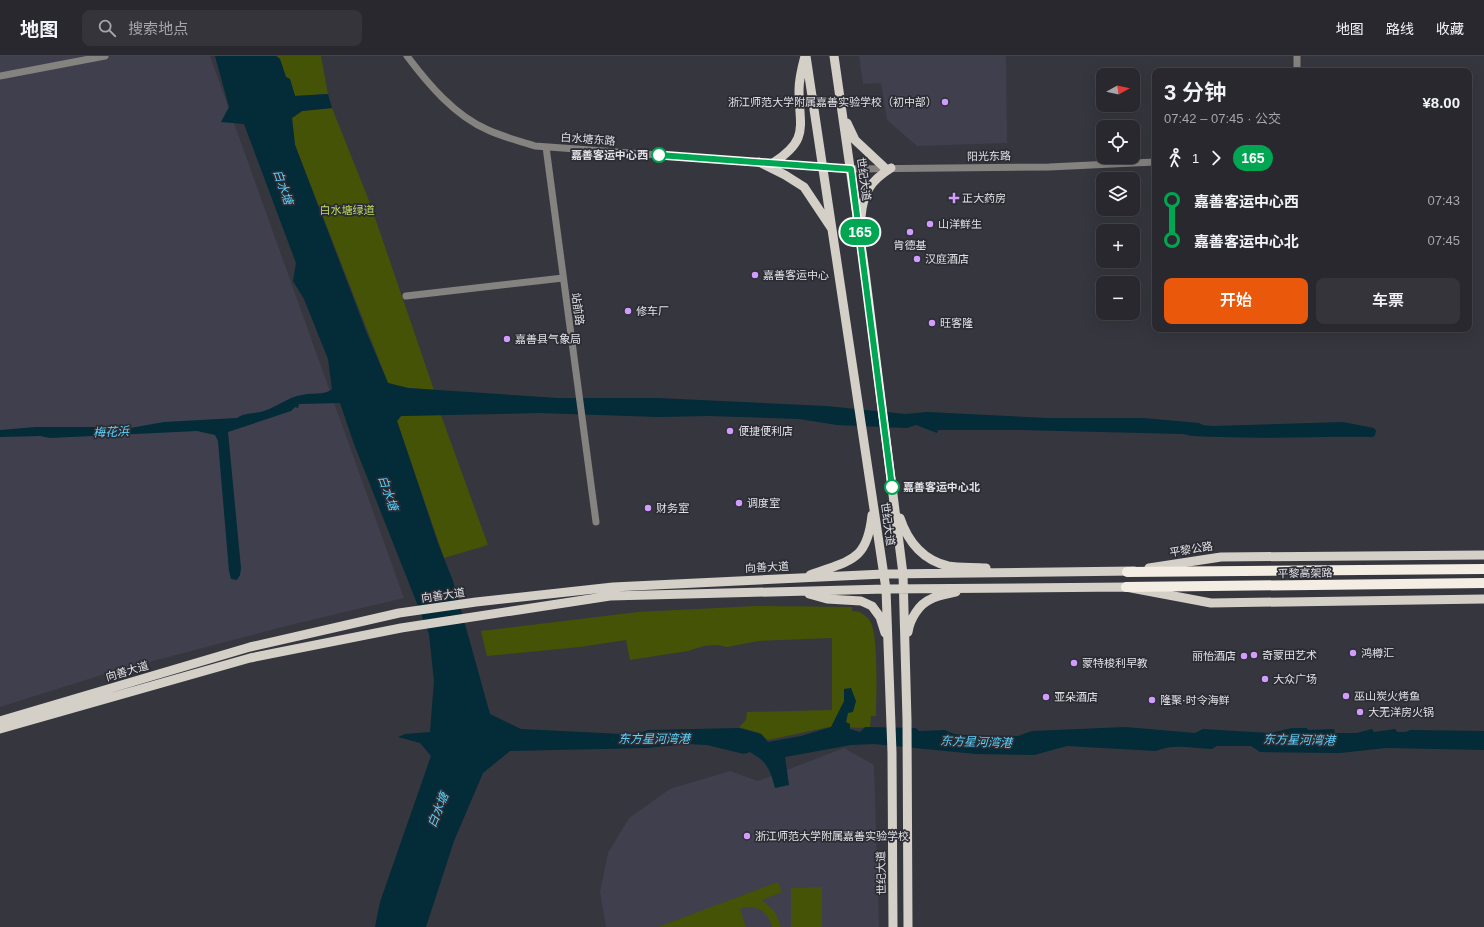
<!DOCTYPE html>
<html lang="zh">
<head>
<meta charset="utf-8">
<style>
	:root { --surface:#28282e; --page:#34343a; --text:#f1f3f6; --muted:#a5a6aa; --line:#44444a; --accent:#ea580c }
	body { margin:0; font-family:Helvetica,"Noto Sans SC",sans-serif; background:var(--page); color:var(--text); height:100vh; display:flex; flex-direction:column; font-size:15px; white-space:nowrap }
	* { box-sizing:border-box; margin:0 }
	p { font-size:13px; color:var(--muted) }
	.icon { flex:none; width:22px; height:22px; fill:none; stroke:currentColor; stroke-width:2; stroke-linecap:round; stroke-linejoin:round }
	.map { position:relative; flex:1; overflow:hidden }
	.drawer { position:absolute; left:1152px; top:12px; width:320px; height:264px; display:flex; flex-direction:column; background:var(--surface); border-radius:8px; box-shadow:0 4px 16px #0002,0 0 0 1px var(--line) }
	.drawer>* { flex:none }
	.badge { padding:0 8px; border-radius:13px; font-size:14px; line-height:26px }
	.needle { width:26px; rotate:82deg }
	.buttons { position:absolute; left:1096px; top:12px; display:grid; gap:8px }
	.buttons a { display:grid; place-items:center; width:44px; height:44px; border-radius:8px; background:var(--surface); box-shadow:0 4px 16px #0002,0 0 0 1px var(--line); font-size:20px }
	.map>.badge { position:absolute; translate:-50% -50%; box-shadow:0 0 0 2px #fff }
	.legs { display:flex; align-items:center; gap:6px; height:44px; padding:0 12px; font-size:13px }
	.legs p { margin-inline-start:auto }
	.overview { display:flex; align-items:center; justify-content:space-between; height:68px; padding:0 12px }
	h1 { font-size:22px; font-weight:600; line-height:30px }
	.cta { display:flex; gap:8px; margin-top:auto; padding:8px 12px }
	.cta a { flex:1; height:46px; border-radius:8px; background:var(--accent); color:#fff; font-size:16px; font-weight:600; line-height:46px; text-align:center }
	.cta a+a { background:var(--page); color:var(--text) }
	ul { padding:0 12px; list-style:none }
	li { display:flex; align-items:center; gap:14px; height:40px; font-size:15px }
	li i { display:grid; place-items:center; width:6px; height:100%; margin:0 5px; background:currentColor }
	li i::after { content:''; width:10px; height:10px; margin:-5px; border:3px solid; border-radius:50%; background:var(--surface) }
	li p { margin-inline-start:auto }
	li:first-child i { background:linear-gradient(#0000 50%,currentColor 0) }
	li:last-child i { background:linear-gradient(currentColor 50%,#0000 0) }
	header { display:flex; align-items:center; gap:24px; box-sizing:border-box; height:56px; padding:0 20px; background:var(--surface); border-bottom:1px solid var(--line) }
	header strong { font-size:19px }
	nav { display:flex; gap:22px; margin-inline-start:auto; font-size:14px }
	.search { width:280px; height:36px; background:var(--page); display:flex; align-items:center; gap:10px; box-sizing:border-box; padding:0 14px; border-radius:8px; color:var(--muted); font-size:15px }
	.map>svg:first-child { display:block }
	.built { fill:#3f3f4e }
	.green { fill:#445306 }
	.water { fill:#032b38 }
	.lines { fill:none; stroke-linecap:round; stroke-linejoin:round }
	.minor { stroke:#85837f; stroke-width:7 }
	.major { stroke:#d4cfc7; stroke-width:9 }
	.highway { stroke:#f3ede3; stroke-width:10 }
	.line-1-casing { stroke:#fff; stroke-width:9 }
	.line-1 { stroke:#00a651; stroke-width:6 }
	.poi-dot { fill:#d09dff; stroke:#2c2c34; stroke-width:1.5 }
	.stop-1-dot { fill:#fff; stroke:#00a651; stroke-width:2 }
	.labels { text-anchor:middle; stroke-width:3.5; stroke-linejoin:round; paint-order:stroke }
	.poi-label { font-size:11px; fill:#e0e0e5; stroke:#2c2c34; text-anchor:start }
	.street-label { font-size:11px; fill:#e0e0e5; stroke:#2c2c34 }
	.stop-label { font-size:11px; font-weight:bold; fill:#e0e0e5; stroke:#2c2c34; text-anchor:end }
	.park-label { font-size:11px; fill:#bddb61; stroke:#2c2c34 }
	.water-label { font-size:12px; font-style:italic; fill:#5ad2fc; stroke:#2c2c34 }
</style>
</head>
<body>
<header>
<strong>地图</strong>
<div class="search"><svg class="icon" aria-label="search" viewBox="0 0 24 24"><circle cx="10" cy="10" r="6"/><path d="M15 15l6 6"/></svg>搜索地点</div>
<nav><a>地图</a><a>路线</a><a>收藏</a></nav>
</header>
<div class="map">
<svg width="1484" height="871" viewBox="0 0 1484 871">
	<rect width="100%" height="100%" fill="#36363e"/>
	<!-- built -->
	<path class="built" d="M 0,0 L 210,0 L 404,542 L 286,570 L 111,616 L 0,651 Z
		M 859,0 L 1006,0 L 1007,87 L 917,90 L 887,64 L 881,27 L 863,28 Z
		M 844,692 L 874,709 L 879,871 L 606,871 L 600,836 L 608,797 L 629,762 L 670,733 L 730,715 L 758,725 Z"/>
	<!-- green -->
	<path class="green" d="M 276,0 L 321,0 L 328,38 L 295,40 L 290,24 L 286,21 L 280,3 Z
		M 332,52 L 370,147 L 434,334 L 408,332 L 388,327 L 295,89 L 292,62 L 302,55 Z
		M 441,359 L 488,489 L 444,502 L 397,365 L 401,360 Z
		M 756,550 L 852,551 L 852,555 C 860,555 866,559 870,565 C 879,579 876,641 876,660 L 871,660 L 870,672 L 829,671 L 768,684 L 760,677 L 739,671 L 746,664 L 747,656 L 832,654 L 832,582 L 758,585 L 727,591 L 718,589 L 704,590 L 688,595 L 630,604 L 626,584 L 580,591 L 487,600 L 481,575 L 638,556 Z
		M 778,826 L 782,836 L 762,844 L 775,856 L 781,871 L 772,871 C 769,855 754,847 740,853 L 746,871 L 658,871 Z
		M 822,831 L 822,871 L 791,871 L 791,832 Z"/>
	<!-- water -->
	<path class="water" d="M 215,0 L 276,0 L 280,3 L 286,21 L 290,23 L 295,40 L 328,38 L 332,52 L 302,55 L 292,62 L 295,89 L 366,275 L 388,327 L 408,332 L 558,342 L 658,342 L 826,350 L 906,358 L 927,356 L 1048,362 L 1143,362 L 1199,367 L 1203,369 L 1212,370 L 1343,366 L 1374,372 L 1376,375 L 1375,379 L 1373,381 C 1323,380 1273,383 1223,381 C 1209,380 1196,382 1183,378 L 1020,374 L 938,374 L 937,377 L 916,369 L 907,372 L 837,369 L 799,363 L 709,360 L 658,361 L 540,357 L 401,360 L 397,365 L 438,487 L 453,525 L 490,658 L 521,673 L 622,678 L 643,676 L 648,674 L 739,672 L 761,678 L 768,686 L 801,680 L 831,671 L 844,645 L 844,633 L 851,632 L 856,645 L 853,656 L 848,657 L 846,666 L 850,668 L 850,673 L 860,676 L 865,671 L 916,672 L 919,675 L 945,674 L 954,678 L 964,679 L 1018,680 L 1032,675 L 1125,671 L 1195,677 L 1203,673 L 1270,677 L 1292,672 L 1307,672 L 1308,674 L 1334,673 L 1335,677 L 1357,677 L 1372,673 L 1374,676 L 1395,673 L 1397,676 L 1406,676 L 1410,674 L 1484,675 L 1484,694 L 1386,692 L 1340,697 L 1260,696 L 1251,690 L 1217,690 L 1212,693 C 1193,693 1174,687 1156,695 L 1067,690 L 1034,699 L 976,698 L 874,688 L 851,689 L 785,701 L 789,729 L 775,732 C 770,714 768,706 750,696 L 744,698 L 707,689 L 688,688 L 646,692 L 510,695 L 483,717 L 454,785 L 426,871 L 375,871 L 380,846 L 431,700 L 420,687 L 398,681 L 405,678 L 430,676 L 434,625 L 429,578 L 354,388 L 340,347 L 299,348 L 298,352 L 295,351 L 291,355 L 228,376 L 241,512 L 240,519 L 237,524 L 231,523 L 229,515 L 218,385 L 215,379 L 197,375 L 50,382 L 40,380 L 0,381 L 0,374 L 36,371 L 101,371 L 125,373 L 164,366 L 237,362 C 245,356 255,358 264,355 C 277,351 288,341 302,339 C 312,336 324,340 332,333 L 328,303 L 304,243 L 293,225 L 296,207 L 244,68 L 221,66 L 229,51 Z"/>
	<g class="lines">
		<!-- minor -->
		<path class="minor" d="M 407,0 C 428,28 455,60 488,74 C 503,81 520,85 535,90 L 851,113 L 1049,111 L 1155,106
			M 1297,0 L 1297,15
			M 0,20 L 105,0
			M 546,91 L 596,466
			M 406,240 L 563,222"/>
		<!-- major -->
		<path class="major" d="M 806,0 L 886,533 L 892,697 L 893,871
			M 834,0 L 865,216 L 903,518 L 907,664 L 908,871
			M 847,67 L 855,84 L 885,112
			M 759,106 L 785,119 L 804,131 L 832,173
			M 773,107 C 810,83 799,71 799,34 C 799,22 802,11 805,0
			M 861,161 C 863,137 870,125 891,112
			M 900,462 C 908,486 923,504 948,510 C 960,512 974,511 986,512
			M 1149,512 L 1221,501 L 1484,499
			M 810,519 C 850,504 867,506 872,459
			M 809,538 L 827,543 L 861,545 L 872,550 L 880,561 L 885,577
			M 908,576 C 910,563 919,548 931,543 C 938,539 948,538 956,536
			M 0,665 L 250,591 L 399,557 L 476,546 L 613,531 L 884,518 L 1134,515
			M 0,673 L 250,602 L 401,572 L 610,540 L 886,533 L 1126,531 L 1211,547 L 1484,543"/>
		<!-- highway -->
		<path class="highway" d="M 1127,516 L 1484,513
			M 1126,531 L 1484,527"/>
	</g>
	<g class="lines">
		<defs>
			<path id="line-1" d="M 659,99 L 851,113 L 892,431"/>
		</defs>
		<!-- line-1 casing -->
		<use href="#line-1" class="line-1-casing"/>
		<!-- line-1 -->
		<use href="#line-1" class="line-1"/>
	</g>
	<!-- markers -->
	<g class="poi-dot">
		<circle cx="945" cy="46" r="4"/>
		<path d="M952 136h4v4h4v4h-4v4h-4v-4h-4v-4h4z"/>
		<circle cx="930" cy="168" r="4"/>
		<circle cx="910" cy="176" r="4"/>
		<circle cx="917" cy="203" r="4"/>
		<circle cx="755" cy="219" r="4"/>
		<circle cx="628" cy="255" r="4"/>
		<circle cx="932" cy="267" r="4"/>
		<circle cx="507" cy="283" r="4"/>
		<circle cx="730" cy="375" r="4"/>
		<circle cx="739" cy="447" r="4"/>
		<circle cx="648" cy="452" r="4"/>
		<circle cx="1353" cy="597" r="4"/>
		<circle cx="1254" cy="599" r="4"/>
		<circle cx="1244" cy="600" r="4"/>
		<circle cx="1074" cy="607" r="4"/>
		<circle cx="1265" cy="623" r="4"/>
		<circle cx="1346" cy="640" r="4"/>
		<circle cx="1046" cy="641" r="4"/>
		<circle cx="1152" cy="644" r="4"/>
		<circle cx="1360" cy="656" r="4"/>
		<circle cx="747" cy="780" r="4"/>
	</g>
	<g class="stop-1-dot">
		<circle cx="659" cy="99" r="7"/>
		<circle cx="892" cy="431" r="7"/>
	</g>
	<g class="labels">
		<!-- poi labels -->
		<g class="poi-label">
			<text x="937" y="50" text-anchor="end">浙江师范大学附属嘉善实验学校（初中部）</text>
			<text x="962" y="146">正大药房</text>
			<text x="938" y="172">山洋鲜生</text>
			<text x="910" y="193" text-anchor="middle">肯德基</text>
			<text x="925" y="207">汉庭酒店</text>
			<text x="763" y="223">嘉善客运中心</text>
			<text x="636" y="259">修车厂</text>
			<text x="940" y="271">旺客隆</text>
			<text x="515" y="287">嘉善县气象局</text>
			<text x="738" y="379">便捷便利店</text>
			<text x="747" y="451">调度室</text>
			<text x="656" y="456">财务室</text>
			<text x="1361" y="601">鸿樽汇</text>
			<text x="1262" y="603">奇蒙田艺术</text>
			<text x="1236" y="604" text-anchor="end">丽怡酒店</text>
			<text x="1082" y="611">蒙特梭利早教</text>
			<text x="1273" y="627">大众广场</text>
			<text x="1354" y="644">巫山炭火烤鱼</text>
			<text x="1054" y="645">亚朵酒店</text>
			<text x="1160" y="648">隆聚·时令海鲜</text>
			<text x="1368" y="660">大无洋房火锅</text>
			<text x="755" y="784">浙江师范大学附属嘉善实验学校</text>
		</g>
		<!-- street labels -->
		<g class="street-label">
			<text transform="translate(588 83) rotate(4)" y="4">白水塘东路</text>
			<text transform="translate(989 100) rotate(-1)" y="4">阳光东路</text>
			<text transform="translate(864 123) rotate(82)" y="4">世纪大道</text>
			<text transform="translate(578 253) rotate(82)" y="4">站前路</text>
			<text transform="translate(888 468) rotate(82)" y="4">世纪大道</text>
			<text transform="translate(1191 493) rotate(-9)" y="4">平黎公路</text>
			<text transform="translate(767 511) rotate(-3)" y="4">向善大道</text>
			<text transform="translate(1305 517) rotate(-1)" y="4">平黎高架路</text>
			<text transform="translate(443 539) rotate(-8)" y="4">向善大道</text>
			<text transform="translate(127 615) rotate(-16)" y="4">向善大道</text>
			<text transform="translate(881 817) rotate(-91)" y="4">世纪大道</text>
		</g>
		<!-- stop labels -->
		<g class="stop-label">
			<text x="648" y="103">嘉善客运中心西</text>
			<text x="903" y="435" text-anchor="start">嘉善客运中心北</text>
		</g>
		<!-- park labels -->
		<g class="park-label">
			<text x="347" y="158">白水塘绿道</text>
		</g>
		<!-- water labels -->
		<g class="water-label">
			<text transform="translate(283 131) rotate(71)" y="4">白水塘</text>
			<text transform="translate(111 376) rotate(-2)" y="4">梅花浜</text>
			<text transform="translate(388 437) rotate(71)" y="4">白水塘</text>
			<text x="654" y="687">东方星河湾港</text>
			<text transform="translate(1299 684) rotate(1)" y="4">东方星河湾港</text>
			<text transform="translate(976 686) rotate(2)" y="4">东方星河湾港</text>
			<text transform="translate(438 754) rotate(-68)" y="4">白水塘</text>
		</g>
	</g>
</svg>
<div class="buttons">
<a><svg class="needle" viewBox="-14 -14 28 28"><path d="M0-13l5 13h-10z" fill="#e53935"/><path d="M0 13l5-13h-10z" fill="#a5a6aa"/></svg></a>
<a><svg class="icon" aria-label="locate" viewBox="0 0 24 24"><circle cx="12" cy="12" r="6"/><path d="M12 2v4M12 18v4M2 12h4M18 12h4"/></svg></a>
<a><svg class="icon" aria-label="layers" viewBox="0 0 24 24"><path d="M12 4l9 5-9 5-9-5zM3 14l9 5 9-5"/></svg></a>
<a>+</a>
<a>−</a>
</div>
<b class="badge" style="left:860px;top:176px;background:#00a651;color:#fff">165</b>
<section class="drawer">
<div class="overview"><div><h1>3 分钟</h1><p>07:42 – 07:45 · 公交</p></div><b>¥8.00</b></div>
<div class="legs"><svg class="icon" aria-label="walk" viewBox="0 0 24 24"><circle cx="13" cy="4" r="2"/><path d="M13 8l-2 6 4 7M11 14l-3 7M7 12l3-4h3l4 4"/></svg>1<svg class="icon" aria-label="forward" viewBox="0 0 24 24"><path d="M9 5l7 7-7 7"/></svg><b class="badge" style="background:#00a651;color:#fff">165</b></div>
<ul>
<li><i style="color:#00a651"></i><b>嘉善客运中心西</b><p>07:43</p></li>
<li><i style="color:#00a651"></i><b>嘉善客运中心北</b><p>07:45</p></li>
</ul>
<div class="cta"><a>开始</a><a>车票</a></div>
</section>
</div>
</body>
</html>
